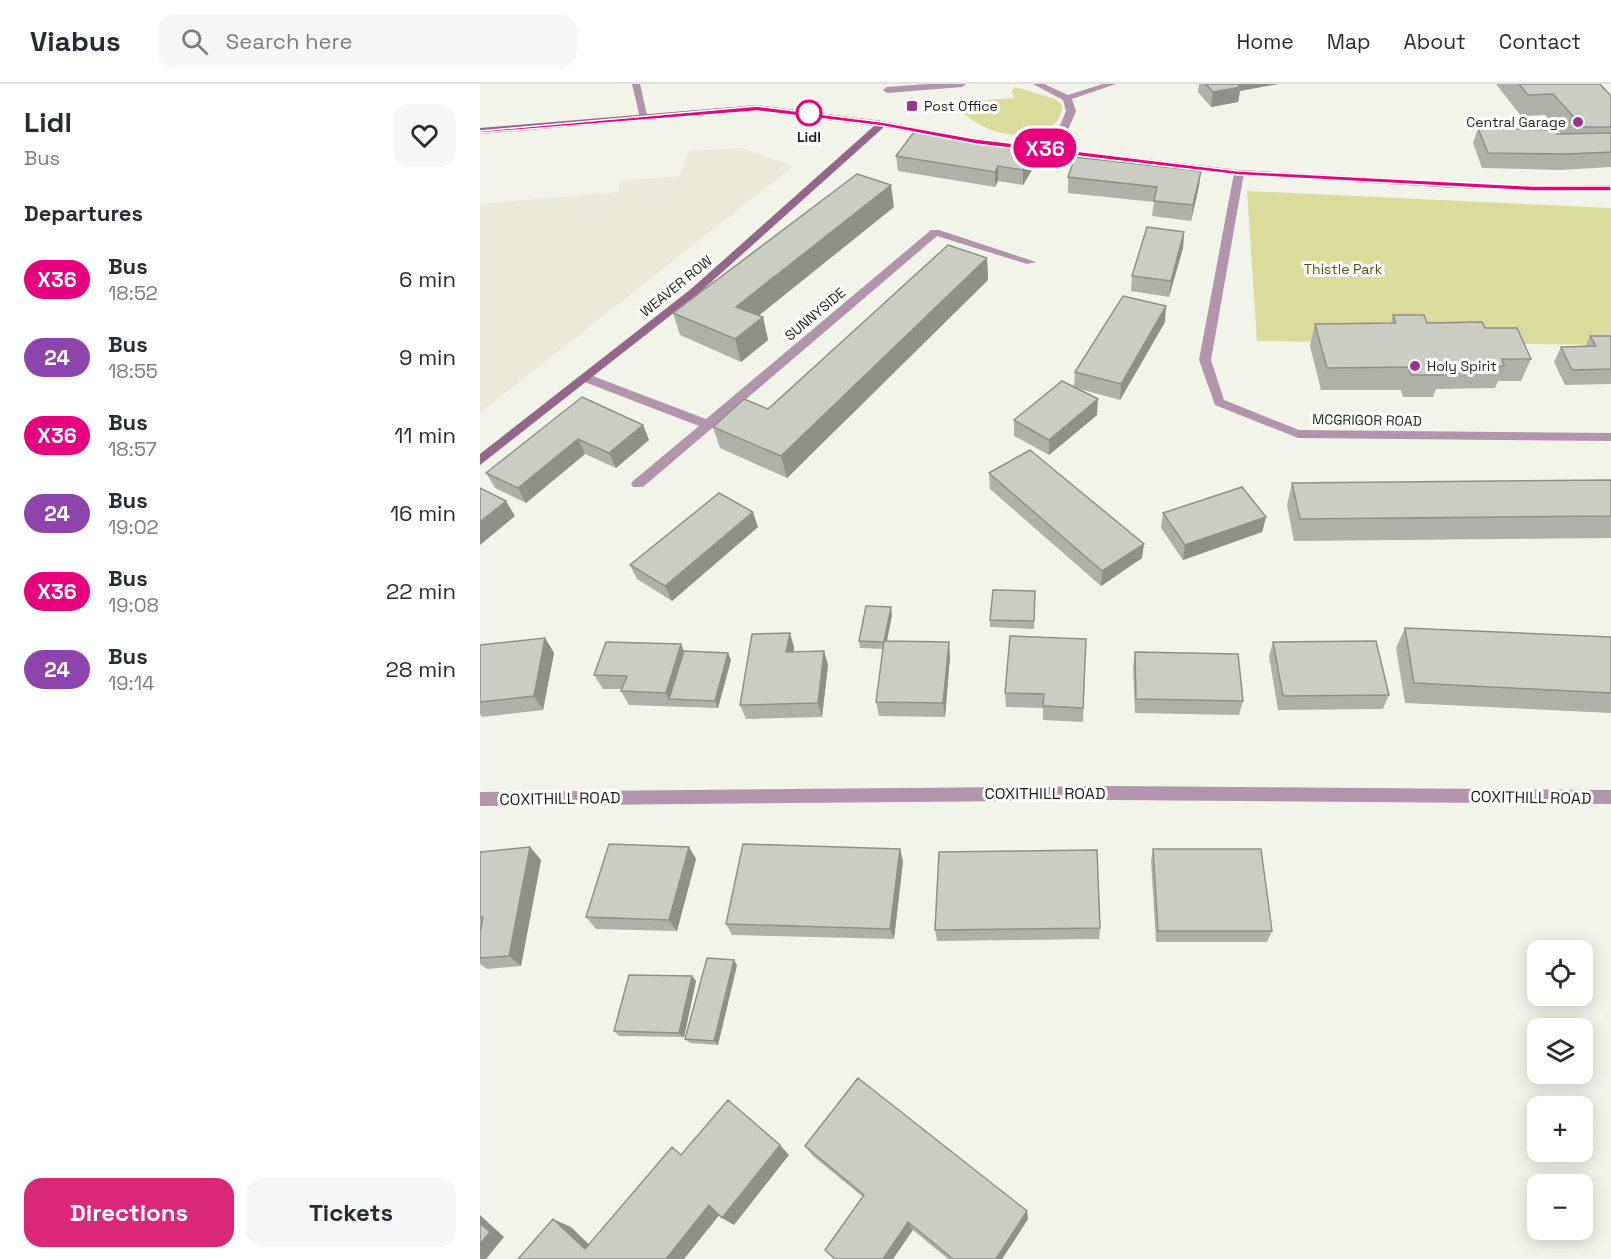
<!DOCTYPE html>
<html lang="en">
<head>
<meta charset="utf-8">
<style>
	:root { --surface:#fff; --page:#f7f7f7; --text:#2b2b33; --muted:#7c7c81; --line:#e1e1e2; --accent:#db2777 }
	body { margin:0; font-family:"Space Grotesk",sans-serif; background:var(--page); color:var(--text); height:100vh; display:flex; flex-direction:column; font-size:22px; white-space:nowrap }
	* { box-sizing:border-box; margin:0 }
	p { font-size:20px; color:var(--muted) }
	.icon { flex:none; width:33px; height:33px; fill:none; stroke:currentColor; stroke-width:2; stroke-linecap:round; stroke-linejoin:round }
	.map { position:relative; flex:1; overflow:hidden }
	.sheet { display:flex; flex-direction:column; background:var(--surface); width:480px }
	.sheet>* { flex:none }
	.badge { padding:0 12px; border-radius:20px; font-size:21px; line-height:39px }
	.buttons { position:absolute; left:1047px; top:856px; display:grid; gap:12px }
	.buttons a { display:grid; place-items:center; width:66px; height:66px; border-radius:12px; background:var(--surface); box-shadow:0 3px 15px #0003; font-size:30px }
	.map>.badge { position:absolute; translate:-50% -50%; box-shadow:0 0 0 3px #fff }
	h2 { padding:0 24px; font-size:22px; line-height:54px }
	.round { display:grid; place-items:center; flex:none; width:63px; height:63px; border-radius:18px; background:var(--page) }
	.headline { display:flex; align-items:center; justify-content:space-between; height:102px; padding:0 24px }
	h1 { font-size:28px; font-weight:600; line-height:45px }
	.button { display:flex; gap:12px; margin-top:auto; padding:12px 24px }
	.button a { flex:1; height:69px; border-radius:18px; background:var(--accent); color:#fff; font-size:24px; font-weight:600; line-height:69px; text-align:center }
	.button a+a { background:var(--page); color:var(--text) }
	ul { padding:0; list-style:none }
	li { display:flex; align-items:center; gap:18px; height:78px; padding:0 24px }
	li div { flex:1 }
	li b { display:block; font-size:22px }
	li em { font-style:normal }
	li .badge { min-width:66px; font-weight:700; text-align:center }
	header { display:flex; align-items:center; gap:36px; box-sizing:border-box; height:84px; padding:0 30px; background:var(--surface); border-bottom:2px solid var(--line) }
	header strong { font-size:28px }
	nav { display:flex; gap:33px; margin-inline-start:auto; font-size:21px }
	.search { width:420px; height:54px; background:var(--page); display:flex; align-items:center; gap:15px; box-sizing:border-box; padding:0 21px; border-radius:18px; color:var(--muted); font-size:22px }
	main { display:flex; flex:1; min-height:0 }
	.map>svg:first-child { display:block }
	.built { fill:#e9ead8 }
	.green { fill:#dbdc9b }
	.lines { fill:none; stroke-linecap:round; stroke-linejoin:round }
	.lane { fill:#b394ad; fill-rule:evenodd }
	.street { fill:#b394ad; fill-rule:evenodd }
	.secondary { fill:#93668a; fill-rule:evenodd }
	.wall { fill:#afb0a7 }
	.shaded-wall { fill:#8f9088 }
	.building { fill:#cccdc2; stroke:#8f9088; stroke-width:1.5 }
	.line { fill:#e6007e; stroke:#fff; stroke-width:1.5 }
	.poi-dot { fill:#9e3191; stroke:#fff; stroke-width:2 }
	.stop-dot { fill:#fff; stroke:#e6007e; stroke-width:3 }
	.labels { text-anchor:middle; stroke-width:6; stroke-linejoin:round; paint-order:stroke }
	.far-poi-label { font-size:14px; fill:#1f1f1b; stroke:#fff; text-anchor:start }
	.far-stop-label { font-size:14px; font-weight:bold; fill:#1f1f1b; stroke:#fff }
	.far-park-label { font-size:14px; fill:#55540f; stroke:#fff }
	.far-street-label { font-size:14px; fill:#1f1f1b; stroke:#fff }
	.street-label { font-size:16px; fill:#1f1f1b; stroke:#fff }
</style>
</head>
<body>
<header>
<strong>Viabus</strong>
<div class="search"><svg class="icon" aria-label="search" viewBox="0 0 24 24"><circle cx="10" cy="10" r="6"/><path d="M15 15l6 6"/></svg>Search here</div>
<nav><a>Home</a><a>Map</a><a>About</a><a>Contact</a></nav>
</header>
<main>
<section class="sheet">
<div class="headline"><div><h1>Lidl</h1><p>Bus</p></div><a class="round"><svg class="icon" aria-label="heart" viewBox="0 0 24 24"><path d="M12 20l-8-8c-3-5 5-10 8-4 3-6 11-1 8 4z"/></svg></a></div>
<h2>Departures</h2>
<ul>
<li><span class="badge" style="background:#e6007e;color:#fff">X36</span><div><b>Bus</b><p>18:52</p></div><em>6 min</em></li>
<li><span class="badge" style="background:#8e44ad;color:#fff">24</span><div><b>Bus</b><p>18:55</p></div><em>9 min</em></li>
<li><span class="badge" style="background:#e6007e;color:#fff">X36</span><div><b>Bus</b><p>18:57</p></div><em>11 min</em></li>
<li><span class="badge" style="background:#8e44ad;color:#fff">24</span><div><b>Bus</b><p>19:02</p></div><em>16 min</em></li>
<li><span class="badge" style="background:#e6007e;color:#fff">X36</span><div><b>Bus</b><p>19:08</p></div><em>22 min</em></li>
<li><span class="badge" style="background:#8e44ad;color:#fff">24</span><div><b>Bus</b><p>19:14</p></div><em>28 min</em></li>
</ul>
<div class="button"><a>Directions</a><a>Tickets</a></div>
</section>
<div class="map">
<svg width="1131" height="1175" viewBox="0 0 1131 1175">
	<rect width="100%" height="100%" fill="#f3f4e9"/>
	<!-- built -->
	<path class="built" d="M 262,64 L 313,82 L 0,329 L 0,120 L 138,108 L 141,96 L 199,93 L 209,67 Z"/>
	<!-- green -->
	<path class="green" d="M 535,3 L 575,15 L 582,21 C 582,53 538,55 515,47 C 499,42 483,32 474,18 L 534,14 L 532,7 Z
		M 767,107 L 1131,124 L 1131,261 L 777,257 Z"/>
	<g class="lines">
		<!-- lane -->
		<path class="lane" d="M 152,0 L 160,0 L 168,36 L 160,34 Z"/>
		<!-- street -->
		<path class="street" d="M 449,0 L 486,0 L 482,3 L 407,9 L 403,6 L 407,3 Z
			M 553,0 L 564,0 L 588,11 L 623,0 L 636,0 L 592,15 L 596,27 L 580,65 L 575,68 L 570,65 L 586,27 L 583,16 Z
			M 759,86 L 764,89 L 731,276 L 744,316 L 819,346 L 1131,349 L 1131,357 L 818,354 L 735,321 L 719,276 L 754,89 Z
			M 451,146 L 459,146 L 556,178 L 547,180 L 457,152 L 163,403 L 153,403 L 151,400 L 153,397 L 219,342 L 102,297 L 102,291 L 110,291 L 226,335 Z
			M 631,702 L 1131,706 L 1131,720 L 631,716 L 0,722 L 0,708 Z"/>
		<!-- secondary -->
		<path class="secondary" d="M 277,21 L 402,37 L 496,55 L 759,86 L 1052,102 L 1131,101 L 1131,107 C 1051,108 971,104 891,99 C 727,90 564,74 404,43 L 219,209 L 0,381 L 0,370 L 211,205 L 394,42 L 277,27 L 0,50 L 0,44 Z"/>
	</g>
	<!-- wall -->
	<path class="wall" d="M 719,0 L 798,0 L 760,7 L 758,18 L 731,23 L 718,8 Z
		M 1016,0 L 1120,0 L 1131,12 L 1131,83 L 1081,86 L 1002,84 L 993,59 L 998,44 L 1081,50 L 1065,31 L 1041,32 Z
		M 416,72 L 555,81 L 543,101 L 518,97 L 515,103 L 418,87 Z
		M 588,93 L 719,102 L 711,137 L 672,132 L 674,118 L 588,109 Z
		M 414,123 L 278,232 L 283,233 L 288,256 L 261,278 L 200,251 L 193,229 Z
		M 704,148 L 703,164 L 689,213 L 651,207 L 652,192 Z
		M 507,174 L 508,196 L 307,394 L 240,364 L 233,343 L 288,325 Z
		M 913,231 L 947,239 L 1005,244 L 1051,275 L 1041,297 L 1018,297 L 1015,304 L 956,305 L 953,313 L 923,313 L 921,306 L 841,306 L 830,262 L 835,240 L 911,239 Z
		M 685,238 L 640,316 L 596,304 L 617,331 L 569,371 L 534,352 L 534,336 L 594,303 L 595,288 Z
		M 1110,252 L 1131,252 L 1131,300 L 1085,301 L 1074,278 L 1081,263 L 1105,263 Z
		M 102,313 L 163,341 L 169,356 L 136,384 L 105,370 L 46,419 L 15,404 L 6,389 Z
		M 509,389 L 662,474 L 621,502 L 510,405 Z
		M 1131,396 L 1131,454 L 814,457 L 807,421 L 812,399 Z
		M 683,429 L 786,433 L 782,448 L 703,476 L 681,444 Z
		M 278,443 L 192,517 L 157,495 L 150,481 Z
		M 555,507 L 554,545 L 510,543 L 510,536 Z
		M 412,531 L 407,557 L 470,573 L 465,633 L 399,632 L 396,618 L 403,565 L 380,564 L 379,557 Z
		M 925,544 L 1131,553 L 1131,629 L 925,619 L 916,564 Z
		M 65,554 L 74,569 L 63,626 L 2,633 L 0,630 L 0,561 Z
		M 606,555 L 603,638 L 563,636 L 563,624 L 526,623 L 525,609 Z
		M 793,558 L 909,611 L 903,625 L 798,626 L 789,572 Z
		M 201,560 L 204,567 L 251,576 L 238,624 L 149,621 L 141,607 L 142,605 L 123,605 L 114,591 Z
		M 314,563 L 314,568 L 344,567 L 348,581 L 342,633 L 266,635 L 260,621 Z
		M 655,568 L 763,617 L 759,631 L 655,629 L 653,583 Z
		M 50,763 L 61,776 L 41,882 L 7,885 L 0,880 L 0,768 Z
		M 209,763 L 216,775 L 197,847 L 116,845 L 106,833 Z
		M 673,765 L 792,847 L 787,858 L 676,858 L 671,777 Z
		M 423,777 L 414,855 L 252,851 L 246,840 Z
		M 620,844 L 619,855 L 457,857 L 455,846 Z
		M 257,881 L 238,961 L 210,959 L 205,955 Z
		M 212,892 L 216,897 L 204,953 L 139,952 L 134,947 Z
		M 325,1062 L 548,1135 L 522,1175 L 468,1175 L 433,1146 L 383,1113 L 333,1072 Z"/>
	<!-- shaded-wall -->
	<path class="shaded-wall" d="M 750,0 L 798,0 L 760,7 L 758,18 L 731,23 L 733,8 Z
		M 555,66 L 555,81 L 543,101 L 543,86 Z
		M 518,82 L 518,97 L 515,103 L 515,88 Z
		M 721,87 L 719,102 L 711,137 L 713,121 Z
		M 411,101 L 414,123 L 262,245 L 256,223 Z
		M 704,148 L 703,164 L 689,213 L 691,197 Z
		M 507,174 L 508,196 L 307,394 L 301,372 Z
		M 686,222 L 685,238 L 640,316 L 641,300 Z
		M 283,233 L 288,256 L 261,278 L 255,255 Z
		M 618,315 L 617,331 L 569,371 L 569,356 Z
		M 163,341 L 169,356 L 136,384 L 129,369 Z
		M 98,355 L 105,370 L 46,419 L 38,404 Z
		M 26,417 L 35,432 L 0,461 L 0,438 Z
		M 273,428 L 278,443 L 192,517 L 185,502 Z
		M 786,433 L 782,448 L 703,476 L 705,461 Z
		M 664,460 L 662,474 L 621,502 L 622,487 Z
		M 411,523 L 412,531 L 405,566 L 404,558 Z
		M 310,549 L 314,563 L 311,582 L 306,568 Z
		M 65,554 L 74,569 L 63,626 L 54,612 Z
		M 469,558 L 470,573 L 465,633 L 463,619 Z
		M 201,560 L 207,575 L 189,615 L 186,609 Z
		M 344,567 L 348,581 L 342,633 L 338,619 Z
		M 248,569 L 251,576 L 238,624 L 235,617 Z
		M 50,763 L 61,776 L 41,882 L 29,872 Z
		M 209,763 L 216,775 L 197,847 L 189,836 Z
		M 420,765 L 423,777 L 414,855 L 410,845 Z
		M 254,876 L 257,881 L 238,961 L 234,957 Z
		M 212,892 L 216,897 L 204,953 L 199,949 Z
		M 300,1061 L 309,1071 L 254,1141 L 242,1134 Z
		M 229,1121 L 241,1129 L 204,1175 L 186,1175 Z
		M 547,1127 L 548,1135 L 522,1175 L 516,1175 Z
		M 0,1131 L 24,1153 L 6,1175 L 0,1175 Z
		M 73,1135 L 91,1143 L 121,1172 L 105,1165 Z
		M 428,1138 L 433,1146 L 413,1175 L 403,1175 Z"/>
	<!-- building -->
	<path class="building" d="M 726,0 L 757,0 L 760,3 L 733,8 Z
		M 1039,0 L 1120,0 L 1131,12 L 1131,43 L 1103,43 L 1073,10 L 1048,11 Z
		M 998,44 L 1076,46 L 1077,50 L 1131,49 L 1131,68 L 1087,70 L 1008,69 Z
		M 434,48 L 555,66 L 543,86 L 518,82 L 515,88 L 416,72 Z
		M 595,73 L 721,87 L 713,121 L 674,117 L 677,103 L 588,93 Z
		M 377,90 L 411,101 L 256,223 L 283,233 L 255,255 L 193,229 Z
		M 667,143 L 704,148 L 691,197 L 652,192 Z
		M 468,161 L 507,174 L 301,372 L 233,343 L 264,315 L 288,325 Z
		M 643,212 L 686,222 L 641,300 L 595,288 Z
		M 913,231 L 944,231 L 947,239 L 1002,238 L 1005,244 L 1037,244 L 1051,275 L 1022,275 L 1024,282 L 959,283 L 962,291 L 931,291 L 928,283 L 847,284 L 835,240 L 916,239 Z
		M 1110,252 L 1131,252 L 1131,285 L 1092,286 L 1081,263 L 1116,262 Z
		M 582,297 L 618,315 L 569,356 L 534,336 Z
		M 102,313 L 163,341 L 129,369 L 98,355 L 38,404 L 6,389 Z
		M 550,366 L 664,460 L 622,487 L 509,389 Z
		M 1131,396 L 1131,432 L 820,435 L 812,399 Z
		M 762,403 L 786,433 L 705,461 L 683,429 Z
		M 0,404 L 26,417 L 0,438 Z
		M 239,409 L 273,428 L 185,502 L 150,481 Z
		M 513,506 L 555,507 L 554,537 L 510,536 Z
		M 386,522 L 411,523 L 404,558 L 379,557 Z
		M 925,544 L 1131,553 L 1131,609 L 934,599 Z
		M 310,549 L 306,568 L 344,567 L 338,619 L 260,621 L 272,550 Z
		M 530,552 L 606,555 L 603,624 L 563,622 L 564,610 L 525,609 Z
		M 65,554 L 54,612 L 0,618 L 0,561 Z
		M 404,557 L 469,558 L 463,619 L 396,618 Z
		M 896,557 L 909,611 L 803,612 L 793,558 Z
		M 126,558 L 201,560 L 186,609 L 141,607 L 147,592 L 114,591 Z
		M 204,567 L 248,569 L 235,617 L 189,615 Z
		M 655,568 L 758,570 L 763,617 L 656,615 Z
		M 129,760 L 209,763 L 189,836 L 106,833 Z
		M 263,760 L 420,765 L 410,845 L 246,840 Z
		M 50,763 L 29,872 L 0,874 L 0,849 L 3,833 L 0,833 L 0,768 Z
		M 673,765 L 781,765 L 792,847 L 678,847 Z
		M 617,766 L 620,844 L 455,846 L 459,768 Z
		M 227,874 L 254,876 L 234,957 L 205,955 Z
		M 149,891 L 212,892 L 199,949 L 134,947 Z
		M 378,994 L 547,1127 L 516,1175 L 473,1175 L 428,1138 L 403,1175 L 355,1175 L 345,1166 L 384,1111 L 325,1062 Z
		M 248,1016 L 300,1061 L 242,1134 L 229,1121 L 186,1175 L 38,1175 L 73,1135 L 105,1165 L 192,1063 L 201,1071 Z
		M 0,1139 L 10,1148 L 0,1160 Z"/>
	<!-- line -->
	<path class="line" d="M 277,22 L 402,38 L 496,55 L 759,87 L 1053,102 L 1131,102 L 1131,107 L 1053,107 L 759,91 L 496,60 L 402,42 L 277,27 L 0,49 L 0,47 Z"/>
	<!-- markers -->
	<g class="poi-dot">
		<rect x="426" y="16" width="12" height="12" rx="3"/>
		<circle cx="1098" cy="38" r="6"/>
		<circle cx="935" cy="282" r="6"/>
	</g>
	<circle class="stop-dot" cx="329" cy="29" r="12"/>
	<g class="labels">
		<!-- far-poi labels -->
		<g class="far-poi-label">
			<text x="444" y="27">Post Office</text>
			<text x="1086" y="43" text-anchor="end">Central Garage</text>
			<text x="947" y="287">Holy Spirit</text>
		</g>
		<!-- far-stop labels -->
		<g class="far-stop-label">
			<text x="329" y="58">Lidl</text>
		</g>
		<!-- far-park labels -->
		<g class="far-park-label">
			<text x="863" y="190">Thistle Park</text>
		</g>
		<!-- far-street labels -->
		<g class="far-street-label">
			<text transform="translate(196 202) rotate(-39)" y="5">WEAVER ROW</text>
			<text transform="translate(335 230) rotate(-40)" y="5">SUNNYSIDE</text>
			<text transform="translate(887 336) rotate(1)" y="5">MCGRIGOR ROAD</text>
		</g>
		<!-- street labels -->
		<g class="street-label">
			<text x="565" y="715">COXITHILL ROAD</text>
			<text transform="translate(1051 713) rotate(1)" y="6">COXITHILL ROAD</text>
			<text transform="translate(80 714) rotate(-1)" y="6">COXITHILL ROAD</text>
		</g>
	</g>
</svg>
<div class="buttons">
<a><svg class="icon" aria-label="locate" viewBox="0 0 24 24"><circle cx="12" cy="12" r="6"/><path d="M12 2v4M12 18v4M2 12h4M18 12h4"/></svg></a>
<a><svg class="icon" aria-label="layers" viewBox="0 0 24 24"><path d="M12 4l9 5-9 5-9-5zM3 14l9 5 9-5"/></svg></a>
<a>+</a>
<a>−</a>
</div>
<b class="badge" style="left:565px;top:64px;background:#e6007e;color:#fff">X36</b>
</div>
</main>
</body>
</html>
